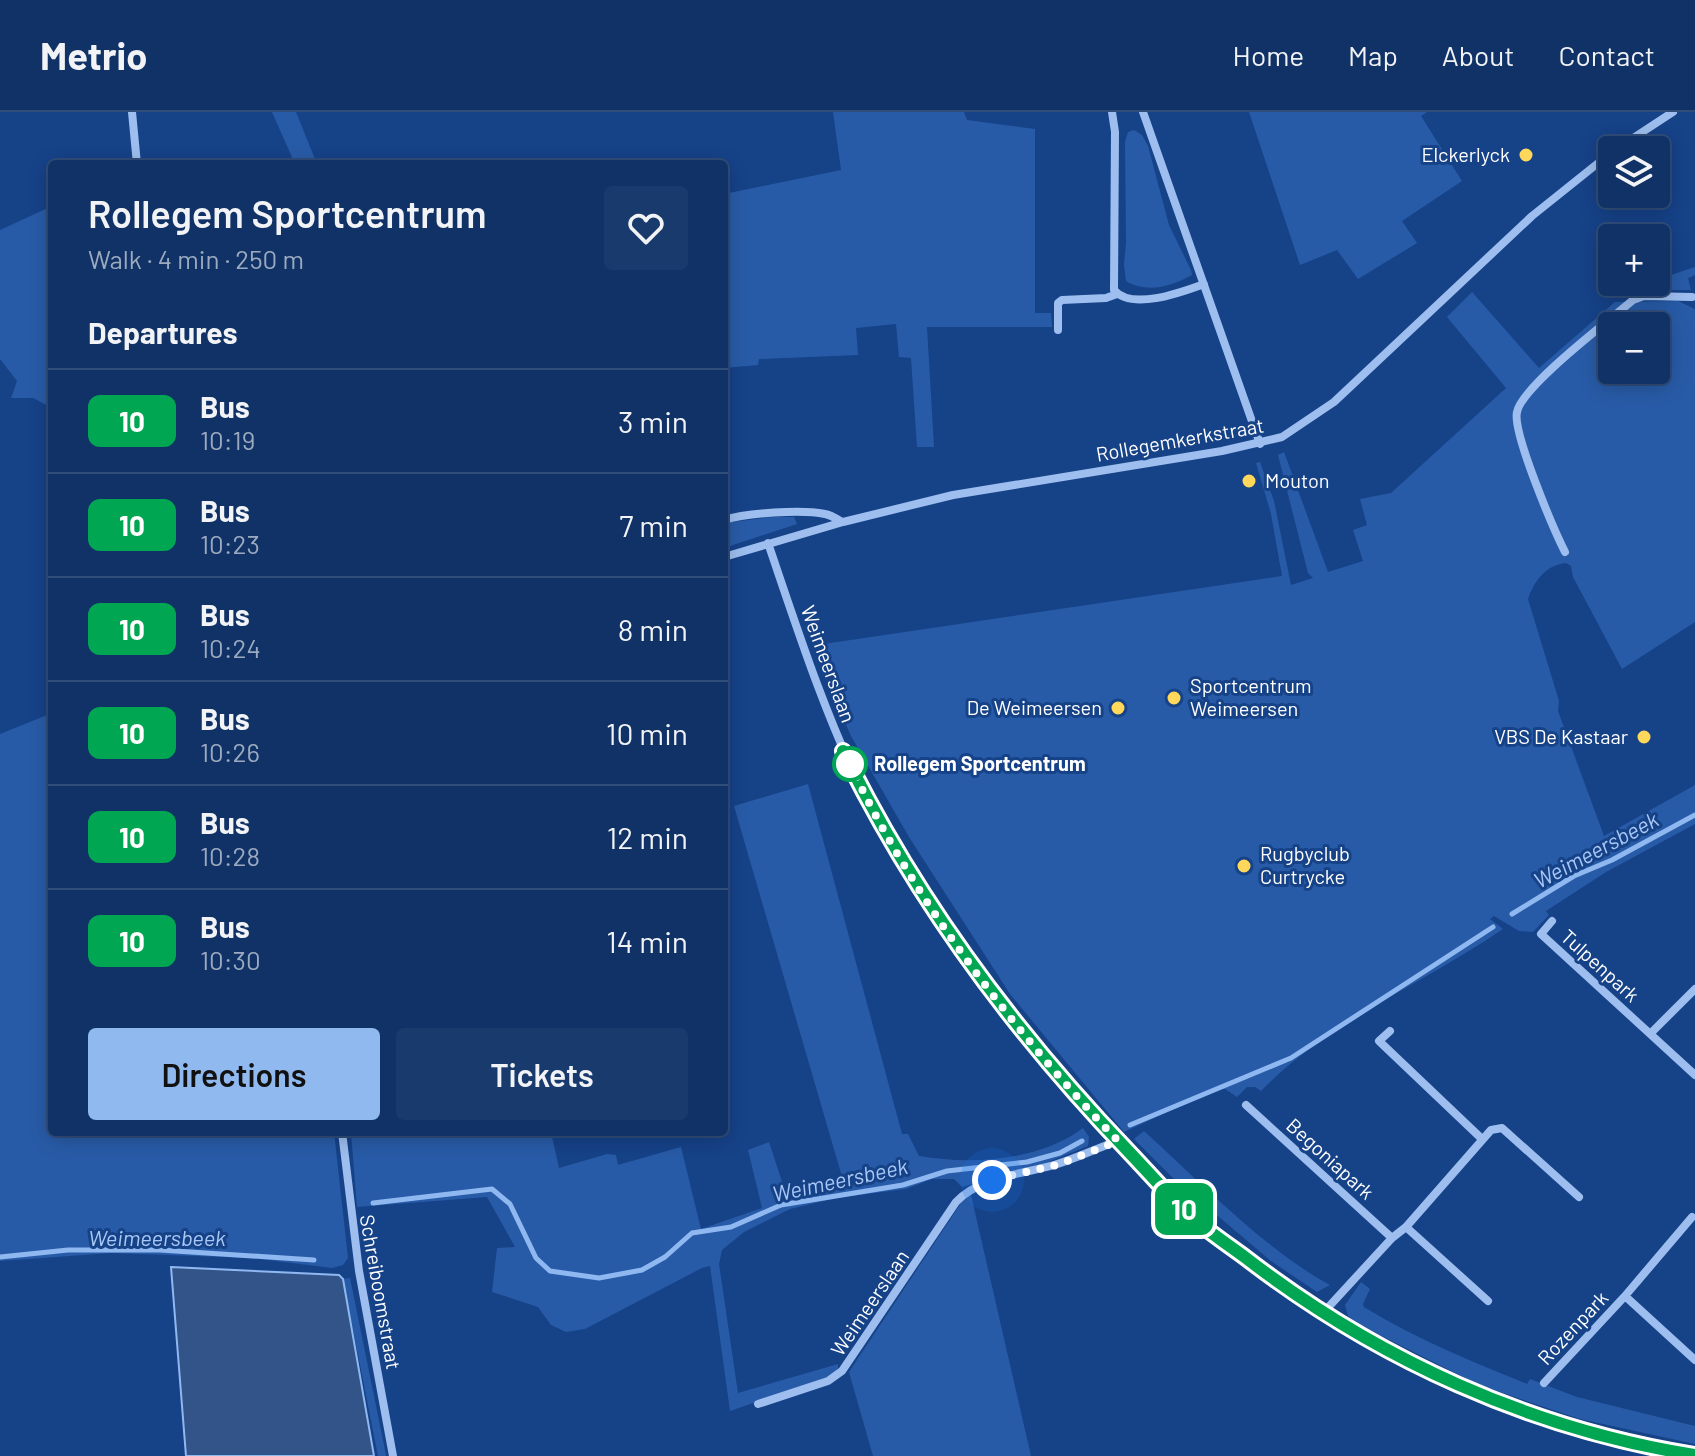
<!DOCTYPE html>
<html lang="en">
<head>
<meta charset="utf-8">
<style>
	:root { --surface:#103266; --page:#193a6c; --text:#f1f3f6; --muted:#9caabf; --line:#304d7a; --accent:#90b9f0 }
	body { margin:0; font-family:Barlow,sans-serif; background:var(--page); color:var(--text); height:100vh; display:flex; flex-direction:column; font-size:30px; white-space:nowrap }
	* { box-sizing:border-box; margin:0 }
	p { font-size:26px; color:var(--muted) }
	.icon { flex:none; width:44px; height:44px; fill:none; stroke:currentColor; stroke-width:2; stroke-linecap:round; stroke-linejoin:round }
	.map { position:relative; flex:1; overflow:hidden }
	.side { position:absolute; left:48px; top:48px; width:680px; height:976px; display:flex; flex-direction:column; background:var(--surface); border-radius:8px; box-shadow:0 4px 20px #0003,0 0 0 2px var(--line) }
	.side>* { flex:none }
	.badge { padding:0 16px; border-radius:12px; font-size:28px; line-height:52px }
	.buttons { position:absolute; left:1598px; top:24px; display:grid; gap:16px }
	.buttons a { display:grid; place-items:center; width:72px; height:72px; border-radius:8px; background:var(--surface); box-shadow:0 4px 20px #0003,0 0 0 2px var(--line); font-size:40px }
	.you { position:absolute; width:40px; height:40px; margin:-20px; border:6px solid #fff; border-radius:50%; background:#1a73e8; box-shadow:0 0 0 12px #1a73e833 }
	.map>.badge { position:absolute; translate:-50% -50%; box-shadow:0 0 0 4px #fff }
	h2 { padding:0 40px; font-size:30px; line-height:72px }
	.round { display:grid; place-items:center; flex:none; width:84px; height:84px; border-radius:8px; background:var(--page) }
	.head { display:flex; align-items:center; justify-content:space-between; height:136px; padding:0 40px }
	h1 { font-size:38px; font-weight:600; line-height:60px }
	.cta { display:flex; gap:16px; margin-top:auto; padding:16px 40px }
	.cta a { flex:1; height:92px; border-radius:8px; background:var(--accent); color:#111; font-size:32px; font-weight:600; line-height:92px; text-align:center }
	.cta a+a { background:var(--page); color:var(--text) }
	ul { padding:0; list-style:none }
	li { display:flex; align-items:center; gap:24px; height:104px; padding:0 40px; border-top:2px solid var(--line) }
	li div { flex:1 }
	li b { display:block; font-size:30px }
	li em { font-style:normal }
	li .badge { min-width:88px; font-weight:700; text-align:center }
	header { display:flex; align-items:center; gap:48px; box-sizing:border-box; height:112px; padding:0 40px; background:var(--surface); border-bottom:2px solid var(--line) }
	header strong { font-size:38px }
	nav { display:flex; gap:44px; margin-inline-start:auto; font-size:28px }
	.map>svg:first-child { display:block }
	.green { fill:#285ba7; fill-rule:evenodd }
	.water { fill:#335488; stroke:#8fb8f1; stroke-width:2 }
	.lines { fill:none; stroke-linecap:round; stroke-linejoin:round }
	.stream { stroke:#8fb8f1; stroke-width:5 }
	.minor { stroke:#9dbeee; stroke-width:8 }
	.line-casing { stroke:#fff; stroke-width:18 }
	.line { stroke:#00a651; stroke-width:12 }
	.walk { stroke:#fff; stroke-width:8; stroke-dasharray:0 14.4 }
	.poi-dot { fill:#ffd75a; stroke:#164288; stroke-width:3 }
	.stop-dot { fill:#fff; stroke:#00a651; stroke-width:4 }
	.labels { text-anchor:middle; stroke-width:6; stroke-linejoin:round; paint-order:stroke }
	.poi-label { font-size:20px; fill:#fff; stroke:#164288; text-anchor:end }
	.street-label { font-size:20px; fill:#fff; stroke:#164288 }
	.stop-label { font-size:20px; font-weight:bold; fill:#fff; stroke:#164288; text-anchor:start }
	.water-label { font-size:22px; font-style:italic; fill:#a9c8f6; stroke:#164288 }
</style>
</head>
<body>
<header>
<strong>Metrio</strong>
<nav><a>Home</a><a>Map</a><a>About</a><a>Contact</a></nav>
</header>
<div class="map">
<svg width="1695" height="1344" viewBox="0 0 1695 1344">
	<rect width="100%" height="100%" fill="#164288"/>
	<!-- green -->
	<path class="green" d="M 272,0 L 296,0 L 317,52 L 295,52 Z
		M 833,0 L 964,0 L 967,8 L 1035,17 L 1035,201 L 1051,201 L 1052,215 L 927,215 L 934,335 L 917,335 L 911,246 L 899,245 L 896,212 L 856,216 L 858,243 L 759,247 L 758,253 L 724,256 L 724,82 L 841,58 Z
		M 1249,0 L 1427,0 L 1421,4 L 1462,69 L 1402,109 L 1417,131 L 1358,167 L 1337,138 L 1300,153 Z
		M 1134,18 L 1142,23 L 1148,34 L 1169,113 L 1191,158 L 1192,163 C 1172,174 1148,182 1126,169 L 1124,153 L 1126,131 L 1125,30 L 1128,20 Z
		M 52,94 L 52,296 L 33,286 L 11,286 L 17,269 L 0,247 L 0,118 Z
		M 1612,149 L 1612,170 L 1656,170 L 1656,168 L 1695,155 L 1695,163 L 1688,166 L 1691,178 L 1612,178 L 1601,154 Z
		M 1472,180 L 1539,256 L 1615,190 L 1678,189 L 1695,197 L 1695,510 L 1622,557 L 1573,465 L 1571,454 L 1566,451 C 1546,453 1534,469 1528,487 L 1559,589 L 1558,599 L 1604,724 L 1695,673 L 1695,712 L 1606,760 L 1546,799 L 1549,803 L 1533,820 L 1519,819 L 1494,804 L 1490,807 L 1503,817 C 1424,871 1328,910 1261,979 L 1255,975 L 1247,975 L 1237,985 L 1225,977 L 1218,977 L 1124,1020 L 1010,882 L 909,725 L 851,624 L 819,551 L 817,533 L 1282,464 L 1271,402 L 1256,351 L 1260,350 L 1274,389 L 1291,473 L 1313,466 L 1308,461 L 1278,343 L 1284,340 L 1328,460 L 1363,449 L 1353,418 L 1367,413 L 1360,387 L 1391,381 L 1506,276 L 1447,205 ZM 1612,214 L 1656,214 L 1656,258 L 1612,258 Z
		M 773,405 L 794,405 L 797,412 L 724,436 L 724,411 Z
		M 52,601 L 52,1020 L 334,1020 L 348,1146 L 343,1153 L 332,1156 L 252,1146 L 111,1141 L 0,1149 L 0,622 Z
		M 808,672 L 902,1022 L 908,1022 L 919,1044 C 972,1053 1039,1049 1083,1016 L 1089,1025 L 1088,1034 L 1043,1052 L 962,1075 L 954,1067 L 932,1067 L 906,1077 L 836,1086 L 790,1097 L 744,1120 L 722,1138 L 719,1152 L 738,1281 L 838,1252 L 838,1258 L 825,1266 L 730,1299 L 710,1154 L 702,1156 L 585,1217 L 566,1220 L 551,1213 L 538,1195 L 492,1180 L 497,1136 L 515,1135 L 487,1085 L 357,1095 L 351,1020 L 551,1020 L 559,1056 L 607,1042 L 616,1043 L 618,1053 L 681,1035 L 701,1117 L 762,1096 L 748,1038 L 769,1030 L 788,1088 L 845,1075 L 734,694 Z
		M 1144,1019 C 1199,1069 1265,1138 1330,1173 L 1317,1180 L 1271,1149 L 1173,1066 L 1134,1027 Z
		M 971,1083 L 1031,1344 L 873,1344 L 849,1260 L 961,1091 Z
		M 350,1166 L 384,1333 L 386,1344 L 378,1344 L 343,1167 Z
		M 1361,1170 L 1370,1177 L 1363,1192 L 1364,1195 C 1416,1227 1471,1249 1527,1272 L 1530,1267 L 1577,1285 L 1695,1314 L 1695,1332 L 1580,1307 L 1479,1273 L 1358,1212 L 1348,1204 L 1345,1193 Z"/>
	<!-- water -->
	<path class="water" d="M 171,1155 L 339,1163 L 343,1167 L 374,1344 L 186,1344 Z"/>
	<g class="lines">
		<!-- stream -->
		<path class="stream" d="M 1512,802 L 1574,764 L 1612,748 L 1695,703
			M 1130,1013 L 1291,946 L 1493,815
			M 373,1091 L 492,1077 L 510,1092 L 536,1146 L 550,1159 L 599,1166 L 642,1158 L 665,1145 L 692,1121 L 731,1115 L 781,1093 L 903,1073 L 947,1059 L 1027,1050 L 1060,1041 L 1082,1029
			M 0,1145 L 68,1138 L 160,1138 L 314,1148"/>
		<!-- minor -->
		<path class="minor" d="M 132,0 L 137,52
			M 1112,0 L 1115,20 L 1114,178 C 1132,199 1182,180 1204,172
			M 1143,0 L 1260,332
			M 1615,38 L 1673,0
			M 1058,218 L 1058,191 L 1062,188 L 1106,186 L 1117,182
			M 724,408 C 746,401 802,397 825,402 C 831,403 837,407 842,410
			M 768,431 C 797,516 824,601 864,682 C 874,702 887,721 899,741 C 943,816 994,887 1051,953 C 1082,990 1115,1025 1148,1060 C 1162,1075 1176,1091 1191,1104 C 1335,1227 1508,1313 1695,1343
			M 1565,440 C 1554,418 1512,320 1517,300 C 1522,274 1610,208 1633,188 L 1644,184 L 1692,185
			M 724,445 L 843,410 L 953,383 L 1222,339 L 1282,325 L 1334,290 L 1532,104 L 1612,40
			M 1552,809 L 1541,822 L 1695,963
			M 1390,919 L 1379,929 L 1482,1027
			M 1651,921 L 1695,877
			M 1246,993 L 1392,1126
			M 342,1020 L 359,1159 L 393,1344
			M 1406,1115 L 1488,1189
			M 1625,1184 L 1695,1248
			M 1323,1201 L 1392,1126 L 1406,1115 L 1491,1018 L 1502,1016 L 1579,1085
			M 1544,1271 L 1625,1184 L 1692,1105
			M 758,1292 L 828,1269 L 842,1259 L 956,1090 C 982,1064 1019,1063 1054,1053 C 1075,1047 1097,1036 1118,1029"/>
	</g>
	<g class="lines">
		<defs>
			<path id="line" d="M 843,639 C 916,788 1015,921 1130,1041 C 1149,1061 1168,1083 1188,1102 C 1206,1118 1227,1132 1246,1146 C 1377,1247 1531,1317 1695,1343"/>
		</defs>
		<!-- line casing -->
		<use href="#line" class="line-casing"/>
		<!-- line -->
		<use href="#line" class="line"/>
		<!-- walk -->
		<path class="walk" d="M 850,652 C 913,788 1015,921 1118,1029 L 1057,1053 L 992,1068"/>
	</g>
	<!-- markers -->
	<g class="poi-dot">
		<circle cx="1526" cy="43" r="8"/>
		<circle cx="1249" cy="369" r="8"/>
		<circle cx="1174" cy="586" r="8"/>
		<circle cx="1118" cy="596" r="8"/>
		<circle cx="1644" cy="625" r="8"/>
		<circle cx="1244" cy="754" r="8"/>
	</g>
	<circle class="stop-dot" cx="850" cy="652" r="16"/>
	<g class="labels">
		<!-- poi labels -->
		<g class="poi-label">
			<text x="1510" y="50">Elckerlyck</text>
			<text x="1265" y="376" text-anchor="start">Mouton</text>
			<text x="1190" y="581" text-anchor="start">Sportcentrum<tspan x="1190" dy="23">Weimeersen</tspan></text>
			<text x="1102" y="603">De Weimeersen</text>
			<text x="1628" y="632">VBS De Kastaar</text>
			<text x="1260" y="749" text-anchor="start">Rugbyclub<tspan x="1260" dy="23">Curtrycke</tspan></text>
		</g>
		<!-- street labels -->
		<g class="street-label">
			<text transform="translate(1180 328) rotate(-10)" y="7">Rollegemkerkstraat</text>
			<text transform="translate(828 552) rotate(70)" y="7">Weimeerslaan</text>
			<text transform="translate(1600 854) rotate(42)" y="7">Tulpenpark</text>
			<text transform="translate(1330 1047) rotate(42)" y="7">Begoniapark</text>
			<text transform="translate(380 1180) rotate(80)" y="7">Schreiboomstraat</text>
			<text transform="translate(870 1191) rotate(-56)" y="7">Weimeerslaan</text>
			<text transform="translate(1573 1216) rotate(-47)" y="7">Rozenpark</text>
		</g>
		<!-- stop labels -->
		<g class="stop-label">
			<text x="874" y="659">Rollegem Sportcentrum</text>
		</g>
		<!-- water labels -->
		<g class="water-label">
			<text transform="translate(1596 738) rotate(-28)" y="8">Weimeersbeek</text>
			<text transform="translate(840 1068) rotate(-12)" y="8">Weimeersbeek</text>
			<text x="157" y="1134">Weimeersbeek</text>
		</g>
	</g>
</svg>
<div class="buttons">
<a><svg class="icon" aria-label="layers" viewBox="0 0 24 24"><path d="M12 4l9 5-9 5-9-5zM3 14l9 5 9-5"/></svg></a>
<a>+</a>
<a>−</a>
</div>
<div class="you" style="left:992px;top:1068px"></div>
<b class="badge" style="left:1184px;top:1097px;background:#00a651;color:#fff">10</b>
<section class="side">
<div class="head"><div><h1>Rollegem Sportcentrum</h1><p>Walk · 4 min · 250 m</p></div><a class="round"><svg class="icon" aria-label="heart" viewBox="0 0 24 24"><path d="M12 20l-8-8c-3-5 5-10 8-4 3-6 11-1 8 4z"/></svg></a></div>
<h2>Departures</h2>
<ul>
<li><span class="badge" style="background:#00a651;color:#fff">10</span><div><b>Bus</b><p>10:19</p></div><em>3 min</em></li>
<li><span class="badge" style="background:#00a651;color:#fff">10</span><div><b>Bus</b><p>10:23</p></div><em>7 min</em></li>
<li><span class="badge" style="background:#00a651;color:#fff">10</span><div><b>Bus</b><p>10:24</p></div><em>8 min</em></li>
<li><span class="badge" style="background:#00a651;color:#fff">10</span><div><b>Bus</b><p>10:26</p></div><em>10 min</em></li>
<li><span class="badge" style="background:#00a651;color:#fff">10</span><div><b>Bus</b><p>10:28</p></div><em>12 min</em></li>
<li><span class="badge" style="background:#00a651;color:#fff">10</span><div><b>Bus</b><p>10:30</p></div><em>14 min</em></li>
</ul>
<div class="cta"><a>Directions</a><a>Tickets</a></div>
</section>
</div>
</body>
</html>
